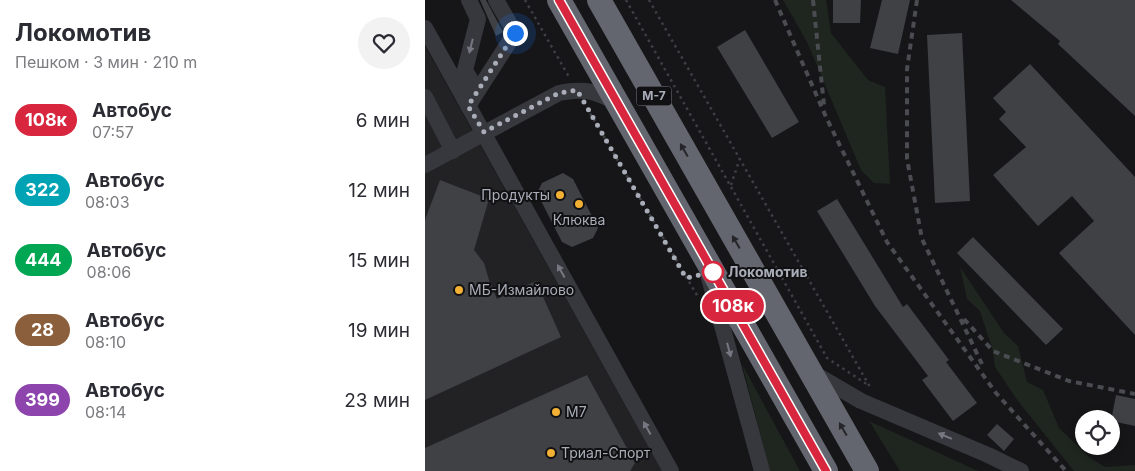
<!DOCTYPE html>
<html lang="ru">
<head>
<meta charset="utf-8">
<style>
	:root { --surface:#fff; --page:#f2f2f3; --text:#2b2b33; --muted:#7c7c81 }
	body { margin:0; font-family:Inter,sans-serif; background:var(--page); color:var(--text); height:100vh; display:flex; flex-direction:column; font-size:19px; white-space:nowrap }
	* { box-sizing:border-box; margin:0 }
	p { font-size:16px; color:var(--muted) }
	.icon { flex:none; width:28px; height:28px; fill:none; stroke:currentColor; stroke-width:2; stroke-linecap:round; stroke-linejoin:round }
	.map { position:relative; flex:1; overflow:hidden }
	.side { display:flex; flex-direction:column; background:var(--surface); width:425px }
	.side>* { flex:none }
	.badge { padding:0 10px; border-radius:16px; font-size:18px; line-height:32px }
	.tools { position:absolute; left:650px; top:410px; display:grid; gap:10px }
	.tools a { display:grid; place-items:center; width:45px; height:45px; border-radius:50%; background:var(--surface); box-shadow:0 2px 8px #0003; font-size:25px }
	.you { position:absolute; width:25px; height:25px; margin:-12px; border:4px solid #fff; border-radius:50%; background:#1a73e8; box-shadow:0 0 0 8px #1a73e833 }
	.map>.badge { position:absolute; translate:-50% -50%; box-shadow:0 0 0 2px #fff }
	.round { display:grid; place-items:center; flex:none; width:52px; height:52px; border-radius:26px; background:var(--page) }
	.overview { display:flex; align-items:center; justify-content:space-between; height:85px; padding:0 15px }
	h1 { font-size:24px; font-weight:700; line-height:38px }
	ul { padding:0; list-style:none }
	li { display:flex; align-items:center; gap:15px; height:70px; padding:0 15px }
	li div { flex:1 }
	li b { display:block; font-size:19px }
	li em { font-style:normal }
	li .badge { min-width:55px; font-weight:700; text-align:center }
	main { display:flex; flex:1; min-height:0 }
	.map>svg:first-child { display:block }
	.built { fill:#222225 }
	.green { fill:#1e261f }
	.building { fill:#404145 }
	.lines { fill:none; stroke-linecap:round; stroke-linejoin:round }
	.path { stroke:#3d3f44; stroke-width:2.5; stroke-dasharray:2.5 4; stroke-linecap:butt }
	.minor { stroke:#37383d; stroke-width:16 }
	.highway { stroke:#63666e; stroke-width:24 }
	.rail { stroke:#4a4c52; stroke-width:4; stroke-dasharray:6 5; stroke-linecap:butt }
	.oneway { fill:#757881 }
	.oneway2 { fill:#26262a }
	.line-casing { stroke:#fff; stroke-width:11 }
	.line { stroke:#d7263d; stroke-width:8 }
	.walk { stroke:#a8adb8; stroke-width:5; stroke-dasharray:0 9 }
	.poi-dot { fill:#f2b134; stroke:#111113; stroke-width:2 }
	.stop-dot { fill:#fff; stroke:#d7263d; stroke-width:2.5 }
	.labels { text-anchor:middle; stroke-width:4; stroke-linejoin:round; paint-order:stroke }
	.shield { fill:#111113; stroke:#7b7e86; stroke-width:1 }
	.shield-label { font-size:12px; font-weight:bold; fill:#a8adb8 }
	.poi-label { font-size:14px; fill:#a8adb8; stroke:#111113; text-anchor:start }
	.stop-label { font-size:14px; font-weight:bold; fill:#a8adb8; stroke:#111113; text-anchor:start }
</style>
</head>
<body>
<main>
<section class="side">
<div class="overview"><div><h1>Локомотив</h1><p>Пешком · 3 мин · 210 m</p></div><a class="round"><svg class="icon" aria-label="heart" viewBox="0 0 24 24"><path d="M12 20l-8-8c-3-5 5-10 8-4 3-6 11-1 8 4z"/></svg></a></div>
<ul>
<li><span class="badge" style="background:#d7263d;color:#fff">108к</span><div><b>Автобус</b><p>07:57</p></div><em>6 мин</em></li>
<li><span class="badge" style="background:#00a3b4;color:#fff">322</span><div><b>Автобус</b><p>08:03</p></div><em>12 мин</em></li>
<li><span class="badge" style="background:#00a651;color:#fff">444</span><div><b>Автобус</b><p>08:06</p></div><em>15 мин</em></li>
<li><span class="badge" style="background:#8b5e3c;color:#fff">28</span><div><b>Автобус</b><p>08:10</p></div><em>19 мин</em></li>
<li><span class="badge" style="background:#8e44ad;color:#fff">399</span><div><b>Автобус</b><p>08:14</p></div><em>23 мин</em></li>
</ul>
</section>
<div class="map">
<svg width="710" height="471" viewBox="0 0 710 471">
	<rect width="100%" height="100%" fill="#161618"/>
	<!-- built -->
	<path class="built" d="M 0,46 L 237,471 L 0,471 Z"/>
	<!-- green -->
	<path class="green" d="M 358,0 L 401,0 L 406,33 L 443,80 L 460,87 L 465,184 L 449,183 L 436,170 L 382,42 Z
		M 535,267 L 579,333 L 593,346 L 602,382 L 618,390 L 634,428 L 664,457 L 680,467 L 710,465 L 710,471 L 649,471 L 593,401 L 570,367 L 568,351 L 555,311 L 542,299 Z
		M 317,364 L 375,471 L 345,471 Z
		M 444,421 L 553,471 L 475,471 Z"/>
	<!-- building -->
	<path class="building" d="M 55,0 L 61,0 L 78,32 L 71,36 Z
		M 408,0 L 436,0 L 435,23 L 408,23 Z
		M 457,0 L 485,0 L 473,54 L 445,48 Z
		M 586,0 L 710,0 L 710,116 L 633,44 L 635,41 Z
		M 320,30 L 374,122 L 347,138 L 292,47 Z
		M 537,33 L 545,201 L 510,203 L 502,35 Z
		M 605,64 L 710,177 L 710,335 L 634,253 L 669,221 L 647,196 L 613,226 L 568,175 L 601,147 L 574,119 L 581,112 L 568,98 Z
		M 138,173 L 148,179 L 173,228 L 168,238 L 147,247 L 137,242 L 112,193 L 117,183 Z
		M 15,180 L 64,199 L 49,250 L 59,263 L 64,280 L 72,299 L 111,281 L 136,337 L 0,400 L 0,220 Z
		M 412,199 L 478,307 L 482,304 L 524,360 L 521,362 L 552,403 L 528,421 L 497,380 L 503,376 L 450,306 L 392,211 Z
		M 548,237 L 638,329 L 621,345 L 532,253 Z
		M 162,375 L 210,463 L 205,471 L 0,471 L 0,448 Z
		M 691,395 L 710,399 L 710,426 L 686,421 Z
		M 572,424 L 589,439 L 579,451 L 562,435 Z"/>
	<g class="lines">
		<!-- path -->
		<path class="path" d="M 100,0 L 144,77
			M 201,0 L 402,358 L 443,385
			M 224,0 L 445,387
			M 162,108 L 273,297
			M 306,185 L 315,158"/>
		<!-- minor -->
		<path class="minor" d="M 44,0 L 53,19 L 40,70 L 52,91
			M 0,28 L 246,471
			M 0,97 L 28,151
			M 43,106 L 90,33 L 71,0
			M 0,165 L 134,93 C 161,88 169,91 193,103
			M 284,278 L 337,471
			M 388,373 L 436,401 L 563,455 L 596,471"/>
		<!-- highway -->
		<path class="highway" d="M 134,0 L 401,471
			M 174,0 L 442,471"/>
		<!-- rail -->
		<path class="rail" d="M 350,0 L 401,117 L 462,242 L 571,393 L 641,471
			M 388,0 L 399,105
			M 492,0 L 482,69 L 482,159 L 497,239 L 557,364
			M 539,319 L 568,351 L 644,381 L 710,394"/>
	</g>
	<!-- one-way arrows -->
	<defs><path id="oneway-solid" d="M-6-.8H1V-3.2L6.5 0L1 3.2V.8H-6Z" transform="scale(1.25)"/></defs>
	<g class="oneway">
		<use href="#oneway-solid" transform="translate(46 46) rotate(104)"/>
		<use href="#oneway-solid" transform="translate(136 271) rotate(-119)"/>
		<use href="#oneway-solid" transform="translate(304 350) rotate(75)"/>
		<use href="#oneway-solid" transform="translate(222 428) rotate(-119)"/>
		<use href="#oneway-solid" transform="translate(520 436) rotate(-157)"/>
	</g>
	<g class="oneway2">
		<use href="#oneway-solid" transform="translate(259 150) rotate(-120)"/>
		<use href="#oneway-solid" transform="translate(311 242) rotate(-120)"/>
		<use href="#oneway-solid" transform="translate(418 429) rotate(-120)"/>
	</g>
	<g class="lines">
		<defs>
			<path id="line" d="M 134,0 L 401,471"/>
		</defs>
		<!-- line casing -->
		<use href="#line" class="line-casing"/>
		<!-- line -->
		<use href="#line" class="line"/>
		<!-- walk -->
		<path class="walk" d="M 90,33 L 43,106 L 59,132 L 134,93 L 152,90 L 261,278 L 288,272"/>
	</g>
	<!-- markers -->
	<g class="poi-dot">
		<circle cx="135" cy="195" r="5"/>
		<circle cx="154" cy="204" r="5"/>
		<circle cx="34" cy="290" r="5"/>
		<circle cx="131" cy="412" r="5"/>
		<circle cx="126" cy="453" r="5"/>
	</g>
	<circle class="stop-dot" cx="288" cy="272" r="10"/>
	<g class="labels">
		<!-- shield labels -->
		<rect class="shield" x="211.5" y="86.5" width="35" height="19" rx="4"/>
		<g class="shield-label">
			<text x="229" y="100">М-7</text>
		</g>
		<!-- poi labels -->
		<g class="poi-label">
			<text x="125" y="200" text-anchor="end">Продукты</text>
			<text x="154" y="225" text-anchor="middle">Клюква</text>
			<text x="44" y="295">МБ-Измайлово</text>
			<text x="141" y="417">М7</text>
			<text x="136" y="458">Триал-Спорт</text>
		</g>
		<!-- stop labels -->
		<g class="stop-label">
			<text x="303" y="277">Локомотив</text>
		</g>
	</g>
</svg>
<div class="tools">
<a><svg class="icon" aria-label="locate" viewBox="0 0 24 24"><circle cx="12" cy="12" r="6"/><path d="M12 2v4M12 18v4M2 12h4M18 12h4"/></svg></a>
</div>
<div class="you" style="left:90px;top:33px"></div>
<b class="badge" style="left:308px;top:306px;background:#d7263d;color:#fff">108к</b>
</div>
</main>
</body>
</html>
